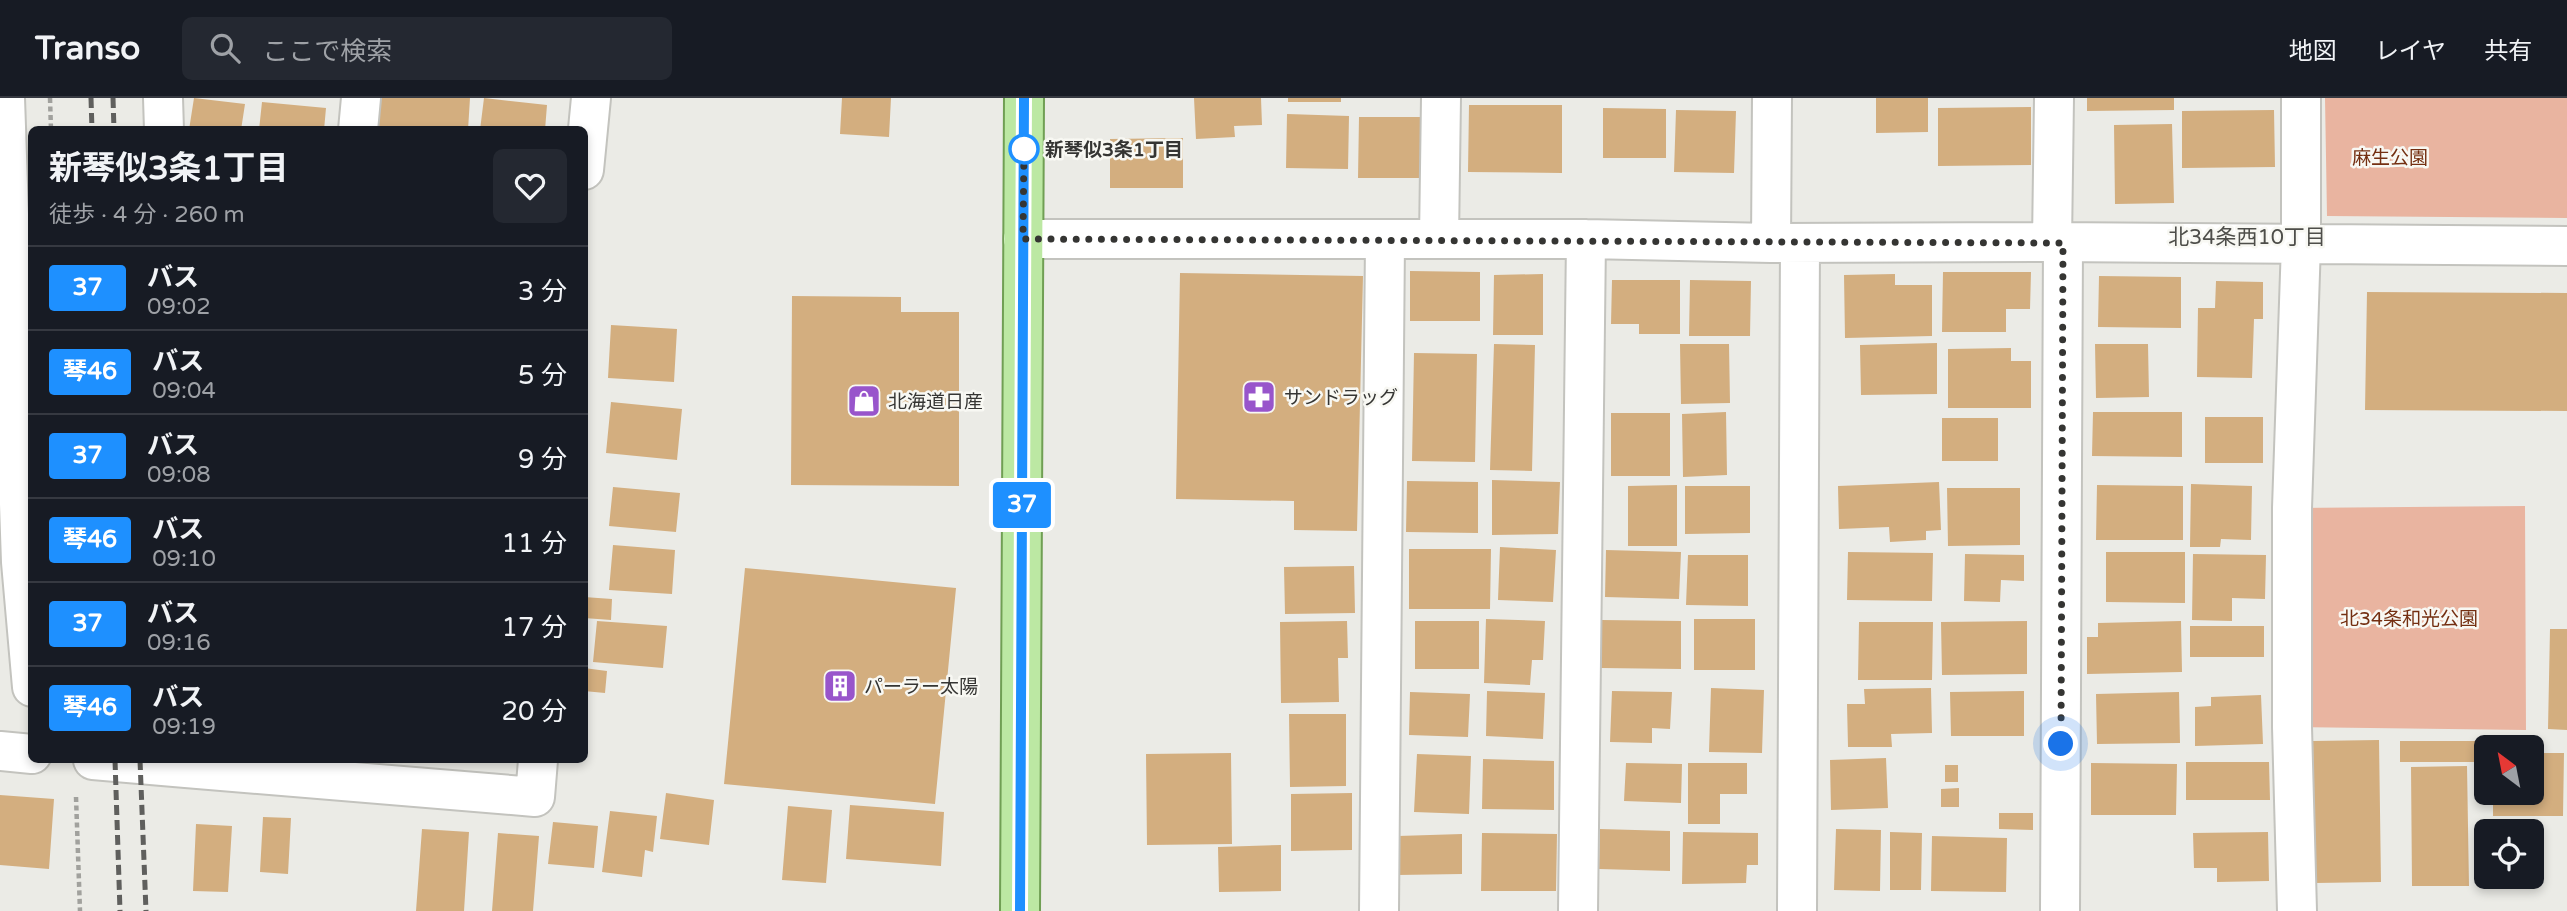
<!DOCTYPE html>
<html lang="ja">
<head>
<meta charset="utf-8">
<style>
	:root { --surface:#171b24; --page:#242831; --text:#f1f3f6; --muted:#9ea1a6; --line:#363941 }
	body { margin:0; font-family:"Varela Round","Noto Sans JP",sans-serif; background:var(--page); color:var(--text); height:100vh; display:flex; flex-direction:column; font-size:26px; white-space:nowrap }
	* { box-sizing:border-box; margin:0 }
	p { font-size:23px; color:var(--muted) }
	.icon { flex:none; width:38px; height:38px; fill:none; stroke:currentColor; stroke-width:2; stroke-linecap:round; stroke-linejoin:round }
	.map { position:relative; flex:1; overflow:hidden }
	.panel { position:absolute; left:28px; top:28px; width:560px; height:637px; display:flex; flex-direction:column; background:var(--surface); border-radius:10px; box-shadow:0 4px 10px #0003 }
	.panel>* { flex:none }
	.badge { padding:0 14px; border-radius:5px; font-size:24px; line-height:46px }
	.needle { width:46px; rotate:328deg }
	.tools { position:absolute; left:2474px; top:637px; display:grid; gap:14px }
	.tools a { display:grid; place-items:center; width:70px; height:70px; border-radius:10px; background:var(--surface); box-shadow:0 4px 10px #0003; font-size:35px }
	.you { position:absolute; width:35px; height:35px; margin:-18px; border:5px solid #fff; border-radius:50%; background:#1a73e8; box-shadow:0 0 0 10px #1a73e833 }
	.map>.badge { position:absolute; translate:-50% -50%; box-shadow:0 0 0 4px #fff }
	.round { display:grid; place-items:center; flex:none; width:74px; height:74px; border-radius:10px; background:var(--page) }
	.summary { display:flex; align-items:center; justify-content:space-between; height:119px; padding:0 21px }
	h1 { font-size:33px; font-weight:700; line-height:52px }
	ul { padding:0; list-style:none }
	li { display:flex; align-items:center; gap:21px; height:84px; padding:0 21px; border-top:2px solid var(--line) }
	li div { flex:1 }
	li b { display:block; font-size:26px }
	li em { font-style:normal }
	li .badge { min-width:77px; font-weight:700; text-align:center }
	header { display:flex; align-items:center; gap:42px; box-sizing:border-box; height:98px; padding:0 35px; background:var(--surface); border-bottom:2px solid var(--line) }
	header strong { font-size:33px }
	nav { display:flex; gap:38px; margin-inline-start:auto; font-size:24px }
	.search { width:490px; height:63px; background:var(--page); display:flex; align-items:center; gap:18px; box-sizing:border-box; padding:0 24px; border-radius:10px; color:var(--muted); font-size:26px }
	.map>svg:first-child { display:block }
	.green { fill:#e9b4a0 }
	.building { fill:#d3ae7f }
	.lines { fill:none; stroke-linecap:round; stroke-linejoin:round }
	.minor-casing { stroke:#c3c3be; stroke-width:42 }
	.major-casing { stroke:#709f54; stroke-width:42 }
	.path { stroke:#a1a19d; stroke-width:4.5; stroke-dasharray:5 3.5; stroke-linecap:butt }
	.minor { stroke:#fff; stroke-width:38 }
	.major { stroke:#bce8a3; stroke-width:38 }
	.rail { stroke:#5f5f5d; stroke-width:5; stroke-dasharray:10 5; stroke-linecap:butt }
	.line-casing { stroke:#fff; stroke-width:16 }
	.line { stroke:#1e90ff; stroke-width:10 }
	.walk { stroke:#353533; stroke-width:7; stroke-dasharray:0 12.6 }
	.stop-dot { fill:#fff; stroke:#1e90ff; stroke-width:3.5 }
	.labels { text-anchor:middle; stroke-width:5; stroke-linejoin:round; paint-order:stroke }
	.stop-label { font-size:19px; font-weight:bold; fill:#353533; stroke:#f8f8f3; text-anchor:start }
	.park-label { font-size:19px; fill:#742f11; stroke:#f8f8f3 }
	.poi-label { font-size:19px; fill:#353533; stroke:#f8f8f3; text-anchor:start }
	.neighbourhood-label { font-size:21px; fill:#4e4e4a; stroke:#f8f8f3 }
</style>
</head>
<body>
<header>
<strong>Transo</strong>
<div class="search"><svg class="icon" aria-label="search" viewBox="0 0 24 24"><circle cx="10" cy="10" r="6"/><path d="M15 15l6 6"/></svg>ここで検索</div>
<nav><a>地図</a><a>レイヤ</a><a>共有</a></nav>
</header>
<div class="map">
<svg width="2567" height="813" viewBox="0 0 2567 813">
	<rect width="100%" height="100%" fill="#ebebe6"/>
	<!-- green -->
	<path class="green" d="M 2325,0 L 2567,0 L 2567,120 L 2327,118 Z
		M 2525,408 L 2526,632 L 2292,629 L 2292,410 Z"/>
	<!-- building -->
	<path class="building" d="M 194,0 L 245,6 L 241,32 L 189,32 Z
		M 379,0 L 470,0 L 468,32 L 377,32 Z
		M 484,0 L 547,7 L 545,32 L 480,32 Z
		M 842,0 L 891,0 L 889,39 L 840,36 Z
		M 1194,0 L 1261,0 L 1262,27 L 1234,28 L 1235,39 L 1196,41 Z
		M 1288,0 L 1341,0 L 1341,4 L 1288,4 Z
		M 1876,0 L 1928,0 L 1928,34 L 1876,35 Z
		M 2087,0 L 2174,0 L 2174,12 L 2087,13 Z
		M 262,4 L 326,10 L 324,32 L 259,32 Z
		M 1469,7 L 1562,7 L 1562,75 L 1468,74 Z
		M 2031,9 L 2031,67 L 1938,68 L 1938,10 Z
		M 1603,10 L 1666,11 L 1666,60 L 1603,60 Z
		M 1676,12 L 1736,13 L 1734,75 L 1674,74 Z
		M 2274,12 L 2275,69 L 2182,70 L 2182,13 Z
		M 1287,16 L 1349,18 L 1348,71 L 1286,70 Z
		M 1359,19 L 1424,19 L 1424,80 L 1358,80 Z
		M 2172,26 L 2174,105 L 2115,106 L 2114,27 Z
		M 1183,40 L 1183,90 L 1110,90 L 1110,41 Z
		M 1410,173 L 1480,174 L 1480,223 L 1410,223 Z
		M 1943,174 L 2031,174 L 2030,211 L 2006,211 L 2006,234 L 1942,234 Z
		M 1180,175 L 1363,178 L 1357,433 L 1294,432 L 1294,403 L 1176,401 Z
		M 1543,176 L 1543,237 L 1493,237 L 1494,177 Z
		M 1895,176 L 1895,187 L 1932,187 L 1932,238 L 1845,240 L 1844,177 Z
		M 2099,178 L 2181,179 L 2181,230 L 2098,229 Z
		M 1612,182 L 1680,182 L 1680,236 L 1639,236 L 1639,226 L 1611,226 Z
		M 1690,182 L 1751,183 L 1750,238 L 1689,238 Z
		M 2216,183 L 2263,184 L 2263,221 L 2254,221 L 2252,280 L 2197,279 L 2198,210 L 2215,210 Z
		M 2367,194 L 2567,195 L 2567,313 L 2365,312 Z
		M 792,198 L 901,199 L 901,214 L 959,214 L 959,388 L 791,387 Z
		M 611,227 L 677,231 L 674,284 L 608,280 Z
		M 1937,245 L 1937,296 L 1861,297 L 1860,247 Z
		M 1494,246 L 1535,247 L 1532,373 L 1490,372 Z
		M 1680,246 L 1729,246 L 1730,305 L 1681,306 Z
		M 2095,246 L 2148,246 L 2149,299 L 2096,300 Z
		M 2011,250 L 2011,263 L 2031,263 L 2031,310 L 1948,310 L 1948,251 Z
		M 1414,255 L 1477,256 L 1475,364 L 1412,363 Z
		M 611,304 L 682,311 L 677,362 L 606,355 Z
		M 1726,314 L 1727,377 L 1683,379 L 1682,316 Z
		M 2093,314 L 2182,314 L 2182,359 L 2092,358 Z
		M 1611,315 L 1670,315 L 1670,378 L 1611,378 Z
		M 2205,319 L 2263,319 L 2263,365 L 2205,365 Z
		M 1942,320 L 1998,320 L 1998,363 L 1942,363 Z
		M 1492,382 L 1560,384 L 1558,436 L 1492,437 Z
		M 1407,383 L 1478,384 L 1478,435 L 1406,434 Z
		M 1939,384 L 1941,432 L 1926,433 L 1926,442 L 1890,444 L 1889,429 L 1839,431 L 1838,388 Z
		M 2191,386 L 2252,388 L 2251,442 L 2221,441 L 2220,449 L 2190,449 Z
		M 1677,387 L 1677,448 L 1628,448 L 1628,388 Z
		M 2097,387 L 2183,388 L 2183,442 L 2096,442 Z
		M 1685,388 L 1750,388 L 1750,435 L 1685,436 Z
		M 613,389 L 680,395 L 676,434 L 609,428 Z
		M 1947,390 L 2020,390 L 2020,447 L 1948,448 Z
		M 613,447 L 675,452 L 672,496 L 609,492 Z
		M 1500,449 L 1556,452 L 1553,504 L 1498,502 Z
		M 1409,451 L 1491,451 L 1490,511 L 1409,511 Z
		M 1606,452 L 1681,454 L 1679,501 L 1605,499 Z
		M 1848,454 L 1933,455 L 1932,503 L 1847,502 Z
		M 2106,454 L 2185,454 L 2185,505 L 2106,504 Z
		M 1965,456 L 2024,457 L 2024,483 L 2001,482 L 2000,504 L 1964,503 Z
		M 2193,456 L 2266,457 L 2265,501 L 2232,500 L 2232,523 L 2192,522 Z
		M 1688,457 L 1748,457 L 1748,508 L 1686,507 Z
		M 1354,468 L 1355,515 L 1285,516 L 1284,469 Z
		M 745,470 L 956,490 L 935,706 L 724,686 Z
		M 584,499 L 612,501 L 611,522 L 584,520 Z
		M 1486,521 L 1545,523 L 1543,562 L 1532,562 L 1530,587 L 1484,585 Z
		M 1694,521 L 1755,521 L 1755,572 L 1694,572 Z
		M 1601,522 L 1681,523 L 1681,571 L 1601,570 Z
		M 597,523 L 667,528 L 663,570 L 593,564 Z
		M 1347,523 L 1348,560 L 1338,560 L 1339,604 L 1281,605 L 1280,524 Z
		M 1415,523 L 1479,523 L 1479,571 L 1415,571 Z
		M 2027,523 L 2027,576 L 1942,577 L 1941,524 Z
		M 2181,523 L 2182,574 L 2087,576 L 2087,539 L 2098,539 L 2098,525 Z
		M 1859,524 L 1933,524 L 1932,582 L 1858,582 Z
		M 2190,528 L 2264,528 L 2264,559 L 2190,559 Z
		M 2550,531 L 2567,531 L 2567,632 L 2548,631 Z
		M 584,570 L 607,573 L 605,595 L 584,593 Z
		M 1711,590 L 1764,592 L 1762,655 L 1709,654 Z
		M 1931,590 L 1932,635 L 1891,636 L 1892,649 L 1848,649 L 1847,606 L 1865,606 L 1864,591 Z
		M 1487,593 L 1545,595 L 1543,641 L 1486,638 Z
		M 1612,593 L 1672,594 L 1670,631 L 1652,630 L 1652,645 L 1610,644 Z
		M 2024,593 L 2024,638 L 1951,638 L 1950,594 Z
		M 1410,594 L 1470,596 L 1468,639 L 1409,637 Z
		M 2179,594 L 2180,645 L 2097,646 L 2096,596 Z
		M 2261,597 L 2263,646 L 2195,648 L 2195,609 L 2211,608 L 2211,599 Z
		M 1289,616 L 1346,616 L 1346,688 L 1290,689 Z
		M 2379,642 L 2381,784 L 2315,785 L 2313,643 Z
		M 2400,643 L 2481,643 L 2482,664 L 2400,664 Z
		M 1231,655 L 1232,746 L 1147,747 L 1146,656 Z
		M 2532,655 L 2564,655 L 2563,718 L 2493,718 L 2493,695 L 2532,695 Z
		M 1417,656 L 1471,658 L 1469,716 L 1414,714 Z
		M 1886,660 L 1888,710 L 1831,712 L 1830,662 Z
		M 1483,661 L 1554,663 L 1554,712 L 1482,711 Z
		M 2186,664 L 2269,664 L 2270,702 L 2186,702 Z
		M 1626,665 L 1682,666 L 1681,705 L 1624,703 Z
		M 1688,665 L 1747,665 L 1747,696 L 1720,696 L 1720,726 L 1688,726 Z
		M 2091,665 L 2177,666 L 2176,717 L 2091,717 Z
		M 1945,667 L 1958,667 L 1958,684 L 1945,684 Z
		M 2467,668 L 2469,788 L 2412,788 L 2411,669 Z
		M 1959,690 L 1959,709 L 1941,709 L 1941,691 Z
		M 666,695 L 714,702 L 709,747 L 660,741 Z
		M 1352,695 L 1352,752 L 1291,753 L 1291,696 Z
		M 0,697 L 54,701 L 49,771 L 0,767 Z
		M 850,707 L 944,714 L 941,768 L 846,761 Z
		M 788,708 L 832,712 L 826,785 L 782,782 Z
		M 610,713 L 657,718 L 653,754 L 645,752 L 642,779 L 602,774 Z
		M 1999,715 L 2033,715 L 2033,732 L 1999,731 Z
		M 263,719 L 291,720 L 288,776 L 260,774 Z
		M 553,724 L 598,728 L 594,770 L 548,766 Z
		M 196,726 L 232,728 L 228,794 L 193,793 Z
		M 422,731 L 469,734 L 464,813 L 416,813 Z
		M 1600,731 L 1670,733 L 1670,773 L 1599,771 Z
		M 1836,731 L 1881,732 L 1880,793 L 1834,792 Z
		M 1683,734 L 1758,735 L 1758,767 L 1747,767 L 1746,785 L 1682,786 Z
		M 1890,734 L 1922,735 L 1921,792 L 1890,792 Z
		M 2268,734 L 2269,783 L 2217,784 L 2217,770 L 2194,770 L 2193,735 Z
		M 498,735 L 539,738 L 533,813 L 492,813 Z
		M 1482,735 L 1557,736 L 1556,793 L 1481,793 Z
		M 1462,736 L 1462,776 L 1398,777 L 1398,738 Z
		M 1932,738 L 2007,740 L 2006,794 L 1931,793 Z
		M 1281,747 L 1281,793 L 1219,794 L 1218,749 Z"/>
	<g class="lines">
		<defs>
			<path id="minor" d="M 5,0 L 21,464 L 32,589
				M 163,0 L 164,32
				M 358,32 L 361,0
				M 584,72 L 591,0
				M 1023,141 L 1586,141 L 1771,145 L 2052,144 L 2567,148
				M 1439,141 L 1441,0
				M 2052,144 L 2054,0
				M 1771,145 L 1772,0
				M 0,653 L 32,656
				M 93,662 L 186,670
				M 186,662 L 186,670 L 535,699 L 538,662
				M 1379,813 L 1385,142
				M 1578,813 L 1586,141
				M 1797,813 L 1800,145
				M 2060,813 L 2063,145
				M 2297,813 L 2292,629 L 2292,410 L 2301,146 L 2301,0"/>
			<path id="major" d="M 1020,813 L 1024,0"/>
		</defs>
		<!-- minor casing -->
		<use href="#minor" class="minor-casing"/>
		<!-- major casing -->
		<use href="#major" class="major-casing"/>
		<!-- path -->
		<path class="path" d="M 50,0 L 51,32
			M 76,699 L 80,813"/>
		<!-- minor -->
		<use href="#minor" class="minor"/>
		<!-- major -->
		<use href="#major" class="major"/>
		<!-- rail -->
		<path class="rail" d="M 91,0 L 92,32
			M 113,0 L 114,32
			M 115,662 L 120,813
			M 140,662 L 146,813"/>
	</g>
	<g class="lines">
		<defs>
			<path id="line" d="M 1020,813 L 1024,0"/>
		</defs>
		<!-- line casing -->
		<use href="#line" class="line-casing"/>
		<!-- line -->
		<use href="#line" class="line"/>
		<!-- walk -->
		<path class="walk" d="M 1024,51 L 1024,47 L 1023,141 L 2063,145 L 2061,646"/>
	</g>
	<!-- icons -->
	<defs>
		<symbol id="pharmacy-square" viewBox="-11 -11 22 22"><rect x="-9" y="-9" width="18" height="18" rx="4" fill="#9855cb" stroke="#f8f8f3"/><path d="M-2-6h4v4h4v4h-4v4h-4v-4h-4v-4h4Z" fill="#fff"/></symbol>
		<symbol id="shop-square" viewBox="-11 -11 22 22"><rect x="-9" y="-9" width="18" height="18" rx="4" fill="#9855cb" stroke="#f8f8f3"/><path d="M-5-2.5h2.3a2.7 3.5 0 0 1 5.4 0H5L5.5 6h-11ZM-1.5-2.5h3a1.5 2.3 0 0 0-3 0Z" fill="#fff"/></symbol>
		<symbol id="building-square" viewBox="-11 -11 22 22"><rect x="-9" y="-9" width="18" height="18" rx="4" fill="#9855cb" stroke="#f8f8f3"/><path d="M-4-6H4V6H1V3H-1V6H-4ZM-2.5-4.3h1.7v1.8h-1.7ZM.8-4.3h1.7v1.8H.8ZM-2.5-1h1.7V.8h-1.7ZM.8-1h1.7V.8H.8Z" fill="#fff"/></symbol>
	</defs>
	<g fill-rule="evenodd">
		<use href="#pharmacy-square" x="1240" y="280" width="38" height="38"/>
		<use href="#shop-square" x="845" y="284" width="38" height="38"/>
		<use href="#building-square" x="821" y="569" width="38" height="38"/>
	</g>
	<!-- markers -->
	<circle class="stop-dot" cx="1024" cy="51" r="14"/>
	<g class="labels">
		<!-- stop labels -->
		<g class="stop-label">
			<text x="1045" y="58">新琴似3条1丁目</text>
		</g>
		<!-- park labels -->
		<g class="park-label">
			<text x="2390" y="66">麻生公園</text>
			<text x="2409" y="527">北34条和光公園</text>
		</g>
		<!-- poi labels -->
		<g class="poi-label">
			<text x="1284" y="306">サンドラッグ</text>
			<text x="888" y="310">北海道日産</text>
			<text x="864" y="595">パーラー太陽</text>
		</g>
		<!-- neighbourhood labels -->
		<g class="neighbourhood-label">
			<text x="2247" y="146">北34条西10丁目</text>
		</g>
	</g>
</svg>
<div class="tools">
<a><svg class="needle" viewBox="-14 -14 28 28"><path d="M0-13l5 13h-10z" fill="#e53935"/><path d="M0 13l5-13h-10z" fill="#9ea1a6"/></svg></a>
<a><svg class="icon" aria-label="locate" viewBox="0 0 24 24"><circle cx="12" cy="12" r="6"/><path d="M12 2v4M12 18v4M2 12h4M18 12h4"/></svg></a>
</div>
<div class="you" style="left:2061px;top:646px"></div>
<b class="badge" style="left:1022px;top:407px;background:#1e90ff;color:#fff">37</b>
<section class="panel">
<div class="summary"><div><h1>新琴似3条1丁目</h1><p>徒歩 · 4 分 · 260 m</p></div><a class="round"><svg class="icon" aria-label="heart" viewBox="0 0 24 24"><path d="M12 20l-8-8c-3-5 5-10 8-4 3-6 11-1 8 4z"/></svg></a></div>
<ul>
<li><span class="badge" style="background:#1e90ff;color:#fff">37</span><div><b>バス</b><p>09:02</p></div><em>3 分</em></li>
<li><span class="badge" style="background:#1e90ff;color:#fff">琴46</span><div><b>バス</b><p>09:04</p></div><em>5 分</em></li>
<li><span class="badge" style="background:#1e90ff;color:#fff">37</span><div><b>バス</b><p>09:08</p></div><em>9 分</em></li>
<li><span class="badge" style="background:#1e90ff;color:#fff">琴46</span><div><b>バス</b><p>09:10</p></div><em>11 分</em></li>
<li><span class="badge" style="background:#1e90ff;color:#fff">37</span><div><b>バス</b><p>09:16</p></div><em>17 分</em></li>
<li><span class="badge" style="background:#1e90ff;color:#fff">琴46</span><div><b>バス</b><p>09:19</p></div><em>20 分</em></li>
</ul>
</section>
</div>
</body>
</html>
